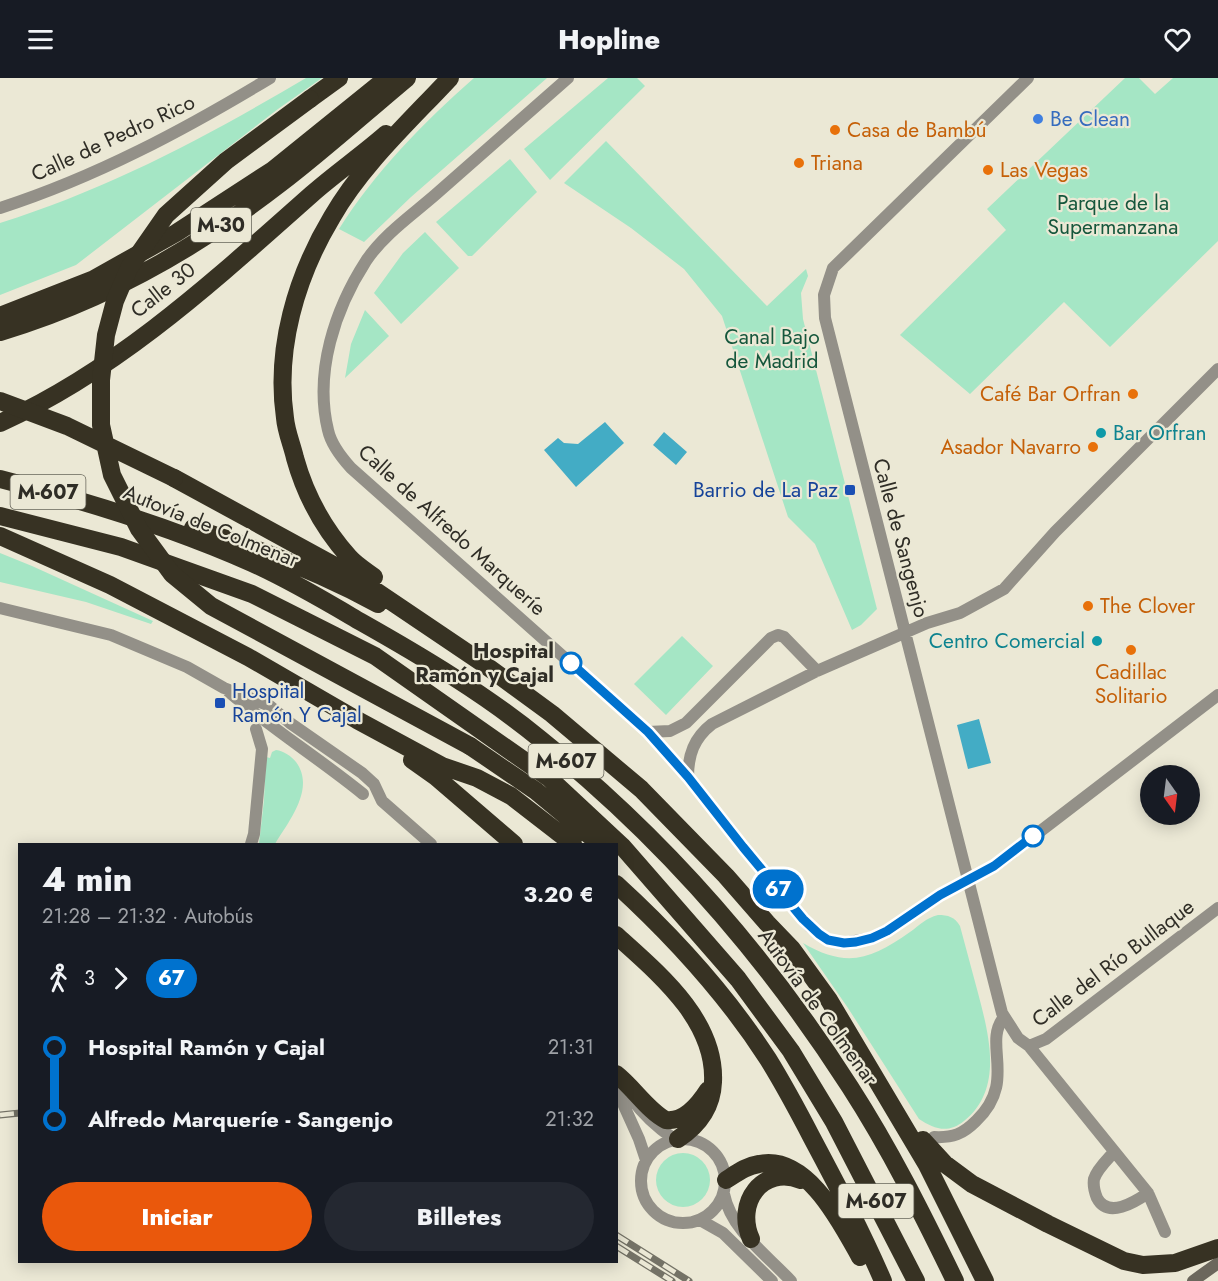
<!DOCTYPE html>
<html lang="es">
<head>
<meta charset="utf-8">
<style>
	:root { --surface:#171b24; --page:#242831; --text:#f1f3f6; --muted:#9ea1a6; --accent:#ea580c }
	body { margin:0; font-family:Jost,sans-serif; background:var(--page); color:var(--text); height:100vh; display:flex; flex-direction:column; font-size:22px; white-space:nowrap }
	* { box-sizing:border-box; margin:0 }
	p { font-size:20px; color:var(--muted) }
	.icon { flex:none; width:33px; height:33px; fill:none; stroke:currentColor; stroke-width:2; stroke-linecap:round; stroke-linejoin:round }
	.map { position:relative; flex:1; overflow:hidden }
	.panel { position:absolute; left:18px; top:765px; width:600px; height:420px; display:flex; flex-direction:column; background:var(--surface); border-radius:0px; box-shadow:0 3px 15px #0003 }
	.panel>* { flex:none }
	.badge { padding:0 12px; border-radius:20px; font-size:21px; line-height:39px }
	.needle { width:39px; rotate:166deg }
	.tools { position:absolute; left:1140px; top:687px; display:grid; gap:12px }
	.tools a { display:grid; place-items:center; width:60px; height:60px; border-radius:50%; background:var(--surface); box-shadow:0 3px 15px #0003; font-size:30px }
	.map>.badge { position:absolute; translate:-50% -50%; box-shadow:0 0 0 3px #fff }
	.legs { display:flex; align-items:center; gap:9px; height:66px; padding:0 24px; font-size:20px }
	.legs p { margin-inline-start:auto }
	.overview { display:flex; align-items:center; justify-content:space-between; height:102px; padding:0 24px }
	h1 { font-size:33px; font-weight:800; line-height:45px }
	.primary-button { display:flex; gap:12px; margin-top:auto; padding:12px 24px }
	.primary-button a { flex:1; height:69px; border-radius:36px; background:var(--accent); color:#fff; font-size:24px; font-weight:800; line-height:69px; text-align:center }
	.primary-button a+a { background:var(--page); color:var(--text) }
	ul { padding:0 24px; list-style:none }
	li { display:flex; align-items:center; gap:21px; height:72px; font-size:22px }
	li i { display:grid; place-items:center; width:9px; height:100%; margin:0 8px; background:currentColor }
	li i::after { content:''; width:15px; height:15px; margin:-8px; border:4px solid; border-radius:50%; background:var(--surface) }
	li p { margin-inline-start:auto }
	li:first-child i { background:linear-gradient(#0000 50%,currentColor 0) }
	li:last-child i { background:linear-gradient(currentColor 50%,#0000 0) }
	header { display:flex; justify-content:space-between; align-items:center; height:78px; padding:0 24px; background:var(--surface); font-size:27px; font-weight:800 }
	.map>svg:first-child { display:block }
	.green { fill:#a5e6c5 }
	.water { fill:#43acc5 }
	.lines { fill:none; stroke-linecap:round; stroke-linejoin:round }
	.street { stroke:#939088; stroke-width:12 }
	.secondary { stroke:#6b675c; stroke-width:12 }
	.highway { stroke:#373223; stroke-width:18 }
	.rail-casing { stroke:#747266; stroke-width:7 }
	.rail { stroke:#ebe8d5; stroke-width:4.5; stroke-dasharray:14; stroke-linecap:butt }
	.highway-bridge { stroke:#373223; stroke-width:18 }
	.line-1-casing { stroke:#fff; stroke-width:14 }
	.line-1 { stroke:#0072ce; stroke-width:9 }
	.shop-dot { fill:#3f7fe0; stroke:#ebe8d5; stroke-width:2 }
	.food-dot { fill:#e8710a; stroke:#ebe8d5; stroke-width:2 }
	.culture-dot { fill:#0f9aa8; stroke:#ebe8d5; stroke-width:2 }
	.transit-dot { fill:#1a4fb4; stroke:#ebe8d5; stroke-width:2 }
	.stop-1-dot { fill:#fff; stroke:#0072ce; stroke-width:3 }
	.labels { text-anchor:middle; stroke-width:4.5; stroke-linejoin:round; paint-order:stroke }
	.shield { fill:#ebe8d5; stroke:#67655a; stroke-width:1.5 }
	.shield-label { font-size:20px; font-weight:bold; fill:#2f2d26 }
	.shop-label { font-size:21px; fill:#366cbe; stroke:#ebe8d5; text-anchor:start }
	.food-label { font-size:21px; fill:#c56008; stroke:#ebe8d5; text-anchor:start }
	.street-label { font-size:21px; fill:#2f2d26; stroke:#ebe8d5 }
	.park-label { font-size:21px; fill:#15573c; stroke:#ebe8d5 }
	.culture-label { font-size:21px; fill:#0d838f; stroke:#ebe8d5; text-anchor:start }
	.transit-label { font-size:21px; fill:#164399; stroke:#ebe8d5; text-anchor:end }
	.stop-label { font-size:21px; font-weight:bold; fill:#2f2d26; stroke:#ebe8d5; text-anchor:end }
</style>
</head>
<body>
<header><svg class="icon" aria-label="menu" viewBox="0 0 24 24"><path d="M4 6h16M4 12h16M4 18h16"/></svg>Hopline<svg class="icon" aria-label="heart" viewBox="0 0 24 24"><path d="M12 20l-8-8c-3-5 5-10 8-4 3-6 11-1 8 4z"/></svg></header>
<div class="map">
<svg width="1218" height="1203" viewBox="0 0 1218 1203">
	<rect width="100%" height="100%" fill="#ebe8d5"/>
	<!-- green -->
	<path class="green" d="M 306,0 L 322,0 L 278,31 L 76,187 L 0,217 L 0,145 C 111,110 206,59 306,0 Z
		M 474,0 L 547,0 L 411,119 L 364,164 L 339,151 C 375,94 423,45 474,0 Z
		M 608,0 L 637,0 L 645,8 L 550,102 L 524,71 Z
		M 1125,0 L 1139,0 L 1155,16 L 1173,0 L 1218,0 L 1218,163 L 1110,269 L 1064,224 L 970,316 L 900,257 L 1006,152 L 987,131 Z
		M 606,63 L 767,228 L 806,191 L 808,198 L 801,215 L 803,241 L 877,531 L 861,547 L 852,552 L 815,466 L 788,439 L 722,238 L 684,191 L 631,150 L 564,105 Z
		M 510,81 L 537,114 L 472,178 L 468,178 L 436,144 Z
		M 425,154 L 459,190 L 401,246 L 374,215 L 403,175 Z
		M 365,232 L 389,258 L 345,300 L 351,266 Z
		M 0,475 L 32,488 L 153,543 L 151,546 L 86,524 L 0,504 Z
		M 682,558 L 713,588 L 666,637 L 634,606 Z
		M 276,672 C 284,673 291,678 296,684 C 316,711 288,744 275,766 L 259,766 L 264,722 L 266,679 L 270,680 L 272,674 Z
		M 938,837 C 948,837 955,839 960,848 C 966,870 972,893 978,915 C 989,957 1004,1011 964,1043 C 948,1056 934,1051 919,1041 L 848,930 L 803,865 C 847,891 872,881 910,854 C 920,847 926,840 938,837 Z
		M656 1102a27 27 0 1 1 54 0a27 27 0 1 1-54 0Z"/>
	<!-- water -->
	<path class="water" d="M 605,344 L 624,365 L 576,409 L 544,372 L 558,360 L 564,365 L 578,366 Z
		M 664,354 L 687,374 L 676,387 L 653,367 Z
		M 979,641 L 991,685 L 968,691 L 957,647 Z"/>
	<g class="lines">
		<!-- street -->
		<path class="street" d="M 568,0 C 524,39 479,78 435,117 C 412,137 383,157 366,183 C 335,231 314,294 328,352 C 331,366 341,379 351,390 L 648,654 L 688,699 L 743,769 L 810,849 L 828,862 L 844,865 L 872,860 L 887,853 L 940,817 L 995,788 L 1218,617
			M 1028,0 L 833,190 L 824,217 L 825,240 L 1002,935 L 1018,960 L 1029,968 L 1148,1115 L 1165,1154
			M 0,130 C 96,99 184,52 270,0
			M 0,530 L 111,557 L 187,589 L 224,610 L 270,628 L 290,645 L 362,695 L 374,706 L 382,723 L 431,766
			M 229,614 C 272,651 320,681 363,716
			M 648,654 L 670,653 L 686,645 L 771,560 L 778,557 L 784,559 L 817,593
			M 688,699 C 688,677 694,660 712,646 L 817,593 L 927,545 L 960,535 L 1004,511 L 1055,454 L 1218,291
			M 251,766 L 254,756 L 262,671 L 256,651
			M 1029,968 L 1046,961 L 1218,830
			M 616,1010 L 639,1061 L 646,1082
			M 632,1021 C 644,1038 657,1049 674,1061
			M 934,1059 C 953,1060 963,1056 976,1043 C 1018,1003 982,966 1004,939
			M641 1103a42 42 0 1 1 84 0a42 42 0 1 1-84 0Z
			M 1114,1074 C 1107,1082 1097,1091 1094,1101 C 1093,1107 1095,1115 1097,1120 C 1108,1141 1135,1124 1148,1115
			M 724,1116 C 731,1152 767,1177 791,1203
			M 700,1142 L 723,1155 L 772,1203"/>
		<!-- secondary -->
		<path class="secondary" d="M 1193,1203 L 1218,1185"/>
		<!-- highway -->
		<path class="highway" d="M 310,21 L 339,0
			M 0,238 L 92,202 L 176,155 L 273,92 L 387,0
			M 0,254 C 101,224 197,170 281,105 C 324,72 365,35 407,0
			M 0,345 C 118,292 216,201 312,116 C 336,95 362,77 386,56
			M 174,400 L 355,499 L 481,584 L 552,636 L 641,711 L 726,798 L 767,845 L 792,871 L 829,922 L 927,1087 L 985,1203
			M 0,401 C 86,423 171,449 252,485 C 290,502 325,523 361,544 C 423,579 485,616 540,661 C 662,759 766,878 850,1009 C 890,1071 923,1137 955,1203
			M 0,438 L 121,469 L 252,516 L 375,578 L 549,700 L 622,768 L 738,901 L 791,973 L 834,1044 L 916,1203
			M 193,450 C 257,470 319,494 378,526
			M 0,458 L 110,507 L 248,579 L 357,642 L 442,688 L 477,700 L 511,718 L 573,766
			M 374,499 C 366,493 356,487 349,479 C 324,451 305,416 295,380 C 292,367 286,353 285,340 C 275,271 296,199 332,139 C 362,87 409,44 450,0
			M 470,668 L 536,713 L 600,766
			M 412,682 L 436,699 L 514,766
			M 616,806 C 673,858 726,916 768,981 C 784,1007 798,1033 812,1060 C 837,1107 862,1154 883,1203
			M 616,857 C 658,895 716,942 713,1004 C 712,1029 699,1047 678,1061
			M 616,996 C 633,1009 649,1034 666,1042 C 684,1044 699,1026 708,1012
			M 923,1062 L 945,1086 L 972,1106 L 1048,1146 L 1124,1183 L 1143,1187 L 1175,1185 L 1218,1170
			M 726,1102 C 737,1095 746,1088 759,1086 C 807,1076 841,1145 860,1179
			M 751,1161 C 735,1125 762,1087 801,1102"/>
		<defs>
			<path id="rail" d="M 0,1037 L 20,1035
				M 616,1157 L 689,1203
				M 616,1168 L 672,1203"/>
		</defs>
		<!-- rail casing -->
		<use href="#rail" class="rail-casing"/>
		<!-- rail -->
		<use href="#rail" class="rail"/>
		<!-- highway-bridge -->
		<path class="highway-bridge" d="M 310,21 L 226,83 L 166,137 L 129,190 L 115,223 L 106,257 L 101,302 L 101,347 L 112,397 L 139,451 L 172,496 L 211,528 L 470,668
			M 0,323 L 67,348 L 174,400"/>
	</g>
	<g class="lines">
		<defs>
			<path id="line-1" d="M 571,585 L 648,654 L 688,699 L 743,769 L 803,841 L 819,856 L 828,862 L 844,865 L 856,864 L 872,860 L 887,853 L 940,817 L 994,788 L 1033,758"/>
		</defs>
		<!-- line-1 casing -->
		<use href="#line-1" class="line-1-casing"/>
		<!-- line-1 -->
		<use href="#line-1" class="line-1"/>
	</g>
	<!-- markers -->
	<circle class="shop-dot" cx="1038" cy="41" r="6"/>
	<g class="food-dot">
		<circle cx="835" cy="52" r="6"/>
		<circle cx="799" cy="85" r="6"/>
		<circle cx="988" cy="92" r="6"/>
		<circle cx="1133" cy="316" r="6"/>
		<circle cx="1093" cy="369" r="6"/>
		<circle cx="1088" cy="528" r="6"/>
		<circle cx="1131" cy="572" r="6"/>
	</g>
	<g class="culture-dot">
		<circle cx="1101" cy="355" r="6"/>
		<circle cx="1097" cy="563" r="6"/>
	</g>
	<g class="transit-dot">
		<rect x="844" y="406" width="12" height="12" rx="3"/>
		<rect x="214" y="619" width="12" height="12" rx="3"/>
	</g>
	<g class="stop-1-dot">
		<circle cx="571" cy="585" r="10"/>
		<circle cx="1033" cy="758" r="10"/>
	</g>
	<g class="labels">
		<!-- shield labels -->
		<g class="shield">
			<rect x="191" y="130" width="60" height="34" rx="4.5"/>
			<rect x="10.5" y="397" width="75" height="34" rx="4.5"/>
			<rect x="528.5" y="666" width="75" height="34" rx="4.5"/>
			<rect x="838.5" y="1106" width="75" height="34" rx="4.5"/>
		</g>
		<g class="shield-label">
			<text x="221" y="154">M-30</text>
			<text x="48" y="421">M-607</text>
			<text x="566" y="690">M-607</text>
			<text x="876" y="1130">M-607</text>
		</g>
		<!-- shop labels -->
		<g class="shop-label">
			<text x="1050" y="48">Be Clean</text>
		</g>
		<!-- food labels -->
		<g class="food-label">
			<text x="847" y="59">Casa de Bambú</text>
			<text x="811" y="92">Triana</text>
			<text x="1000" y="99">Las Vegas</text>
			<text x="1121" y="323" text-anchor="end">Café Bar Orfran</text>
			<text x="1081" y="376" text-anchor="end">Asador Navarro</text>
			<text x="1100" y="535">The Clover</text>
			<text x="1131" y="601" text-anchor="middle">Cadillac<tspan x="1131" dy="24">Solitario</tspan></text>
		</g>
		<!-- street labels -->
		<g class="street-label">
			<text transform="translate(113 60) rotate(-25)" y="7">Calle de Pedro Rico</text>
			<text transform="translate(163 212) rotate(-38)" y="7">Calle 30</text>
			<text transform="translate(211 448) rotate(22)" y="7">Autovía de Colmenar</text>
			<text transform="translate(452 452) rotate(42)" y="7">Calle de Alfredo Marqueríe</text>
			<text transform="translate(901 460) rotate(75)" y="7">Calle de Sangenjo</text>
			<text transform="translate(1113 885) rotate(-37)" y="7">Calle del Río Bullaque</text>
			<text transform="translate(818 929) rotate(54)" y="7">Autovía de Colmenar</text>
		</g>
		<!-- park labels -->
		<g class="park-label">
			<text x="1113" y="132">Parque de la<tspan x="1113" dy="24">Supermanzana</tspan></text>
			<text x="772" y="266">Canal Bajo<tspan x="772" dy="24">de Madrid</tspan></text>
		</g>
		<!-- culture labels -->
		<g class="culture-label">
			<text x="1113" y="362">Bar Orfran</text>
			<text x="1085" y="570" text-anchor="end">Centro Comercial</text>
		</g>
		<!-- transit labels -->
		<g class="transit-label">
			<text x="838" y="419">Barrio de La Paz</text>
			<text x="232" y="620" text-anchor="start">Hospital<tspan x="232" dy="24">Ramón Y Cajal</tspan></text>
		</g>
		<!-- stop labels -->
		<g class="stop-label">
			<text x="554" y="580">Hospital<tspan x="554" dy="24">Ramón y Cajal</tspan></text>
		</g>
	</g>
</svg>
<div class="tools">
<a><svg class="needle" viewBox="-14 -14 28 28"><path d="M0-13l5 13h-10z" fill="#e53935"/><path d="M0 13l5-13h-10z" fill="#9ea1a6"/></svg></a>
</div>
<b class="badge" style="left:778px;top:811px;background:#0072ce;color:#fff">67</b>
<section class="panel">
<div class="overview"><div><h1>4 min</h1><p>21:28 – 21:32 · Autobús</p></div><b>3.20 €</b></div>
<div class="legs"><svg class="icon" aria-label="walk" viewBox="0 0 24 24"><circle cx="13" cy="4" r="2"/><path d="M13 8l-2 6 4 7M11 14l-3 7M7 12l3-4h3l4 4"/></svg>3<svg class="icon" aria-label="forward" viewBox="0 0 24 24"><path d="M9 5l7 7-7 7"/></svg><b class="badge" style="background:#0072ce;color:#fff">67</b></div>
<ul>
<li><i style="color:#0072ce"></i><b>Hospital Ramón y Cajal</b><p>21:31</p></li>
<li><i style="color:#0072ce"></i><b>Alfredo Marqueríe - Sangenjo</b><p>21:32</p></li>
</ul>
<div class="primary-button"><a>Iniciar</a><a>Billetes</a></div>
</section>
</div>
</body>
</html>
